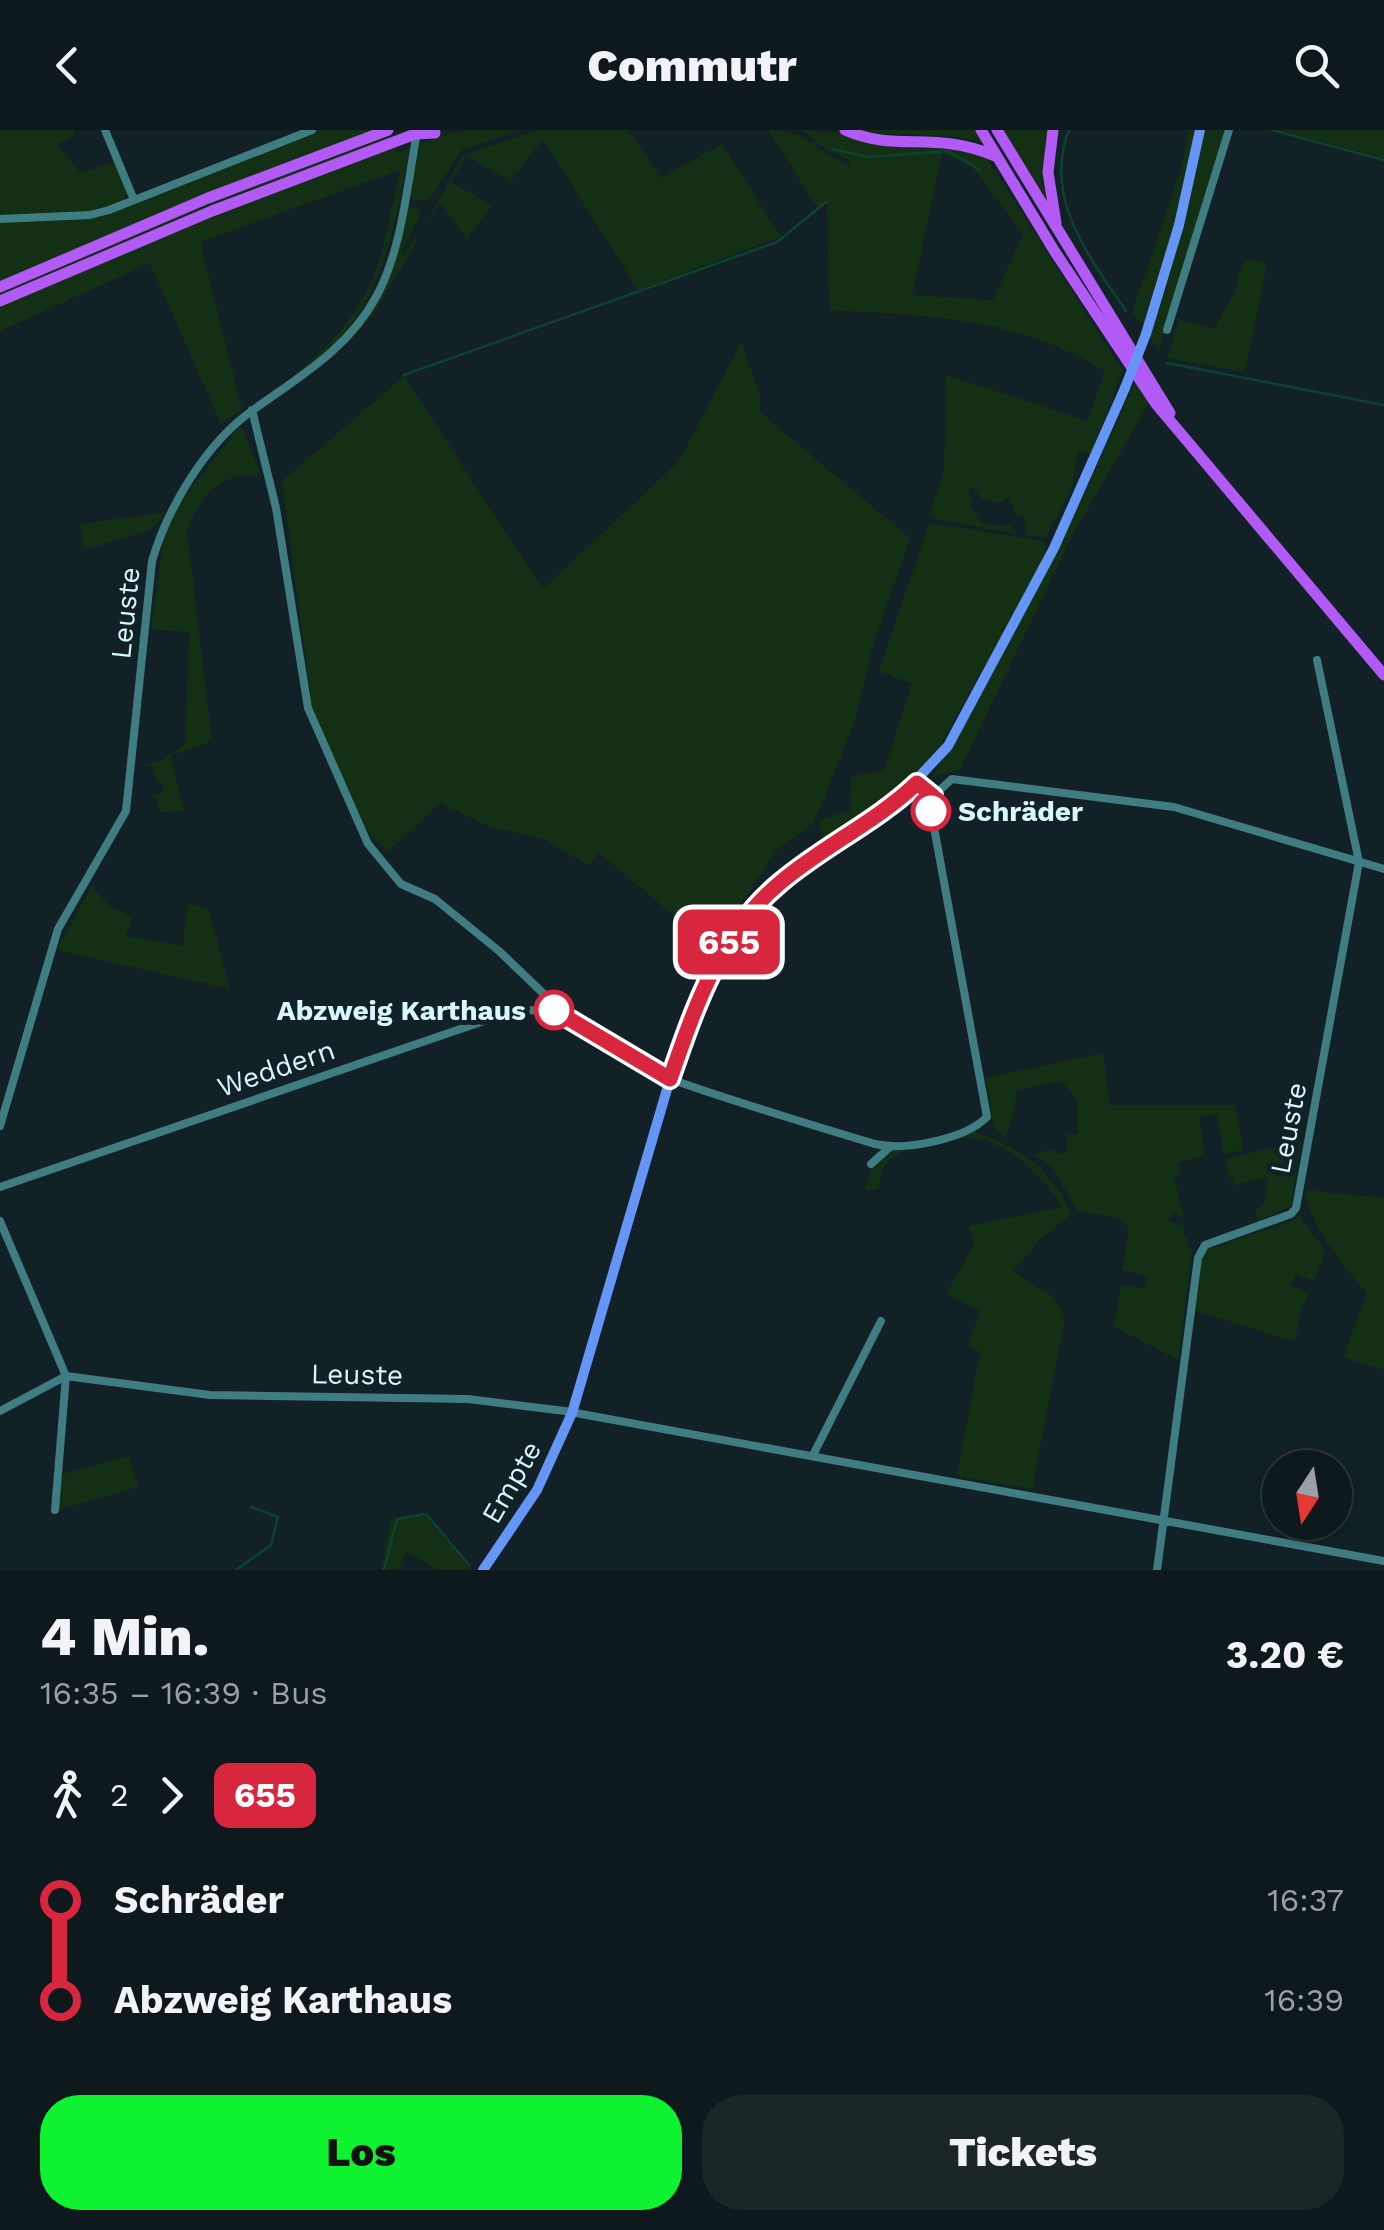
<!DOCTYPE html>
<html lang="de">
<head>
<meta charset="utf-8">
<style>
	:root { --surface:#0d191c; --page:#1b2629; --text:#f1f3f6; --muted:#9aa0a3; --line:#2d383b; --accent:#0ff230 }
	body { margin:0; font-family:"Work Sans",sans-serif; background:var(--page); color:var(--text); height:100vh; display:flex; flex-direction:column; font-size:38px; white-space:nowrap }
	* { box-sizing:border-box; margin:0 }
	p { font-size:32px; color:var(--muted) }
	.icon { flex:none; width:55px; height:55px; fill:none; stroke:currentColor; stroke-width:2; stroke-linecap:round; stroke-linejoin:round }
	.map { position:relative; height:1440px; overflow:hidden }
	.panel { display:flex; flex-direction:column; background:var(--surface); flex:1 }
	.panel>* { flex:none }
	.badge { padding:0 20px; border-radius:15px; font-size:35px; line-height:65px }
	.needle { width:65px; rotate:192deg }
	.buttons { position:absolute; left:1262px; top:1320px; display:grid; gap:20px }
	.buttons a { display:grid; place-items:center; width:90px; height:90px; border-radius:50%; background:var(--surface); box-shadow:0 2px 8px #0004,0 0 0 2px var(--line); font-size:50px }
	.map>.badge { position:absolute; translate:-50% -50%; box-shadow:0 0 0 5px #fff }
	.legs { display:flex; align-items:center; gap:15px; height:110px; padding:0 40px; font-size:32px }
	.legs p { margin-inline-start:auto }
	.overview { display:flex; align-items:center; justify-content:space-between; height:170px; padding:0 40px }
	h1 { font-size:55px; font-weight:800; line-height:75px }
	.button { display:flex; gap:20px; margin-top:auto; padding:20px 40px }
	.button a { flex:1; height:115px; border-radius:40px; background:var(--accent); color:#111; font-size:40px; font-weight:800; line-height:115px; text-align:center }
	.button a+a { background:var(--page); color:var(--text) }
	ul { padding:0 40px; list-style:none }
	li { display:flex; align-items:center; gap:35px; height:100px; font-size:38px }
	li i { display:grid; place-items:center; width:15px; height:100%; margin:0 12px; background:currentColor }
	li i::after { content:''; width:25px; height:25px; margin:-12px; border:8px solid; border-radius:50%; background:var(--surface) }
	li p { margin-inline-start:auto }
	li:first-child i { background:linear-gradient(#0000 50%,currentColor 0) }
	li:last-child i { background:linear-gradient(currentColor 50%,#0000 0) }
	header { display:flex; justify-content:space-between; align-items:center; height:130px; padding:0 40px; background:var(--surface); font-size:45px; font-weight:800 }
	.map>svg:first-child { display:block }
	.green { fill:#143014; fill-rule:evenodd }
	.lines { fill:none; stroke-linecap:round; stroke-linejoin:round }
	.stream { stroke:#0d4231; stroke-width:2.5 }
	.minor { stroke:#3f7d82; stroke-width:8 }
	.major { stroke:#6595f6; stroke-width:10 }
	.highway { stroke:#b25af6; stroke-width:11 }
	.major-bridge { stroke:#6595f6; stroke-width:10 }
	.highway-bridge { stroke:#b25af6; stroke-width:11 }
	.line-1-casing { stroke:#fff; stroke-width:22 }
	.line-1 { stroke:#d7263d; stroke-width:15 }
	.stop-1-dot { fill:#fff; stroke:#d7263d; stroke-width:5 }
	.labels { text-anchor:middle; stroke-width:10; stroke-linejoin:round; paint-order:stroke }
	.street-label { font-size:28px; fill:#d8f7fd; stroke:#112126 }
	.stop-label { font-size:28px; font-weight:bold; fill:#d8f7fd; stroke:#112126; text-anchor:start }
</style>
</head>
<body>
<header><svg class="icon" aria-label="back" viewBox="0 0 24 24"><path d="M15 5l-7 7 7 7"/></svg>Commutr<svg class="icon" aria-label="search" viewBox="0 0 24 24"><circle cx="10" cy="10" r="6"/><path d="M15 15l6 6"/></svg></header>
<div class="map">
<svg width="1384" height="1440" viewBox="0 0 1384 1440">
	<rect width="100%" height="100%" fill="#112126"/>
	<!-- green -->
	<path class="green" d="M 0,0 L 75,0 L 71,8 L 57,14 L 81,43 L 116,31 L 128,61 L 123,71 L 89,83 L 0,87 Z
		M 319,0 L 384,0 L 398,22 L 410,19 C 389,118 383,190 290,249 C 376,177 378,144 400,40 L 200,112 L 242,279 L 221,294 L 150,133 L 0,201 L 0,91 L 110,82 Z
		M 463,0 L 520,0 L 462,20 L 431,67 L 423,71 L 412,69 L 408,61 L 420,13 Z
		M 537,0 L 629,0 L 660,48 L 722,14 L 781,107 L 638,160 L 543,9 L 511,51 L 466,26 L 451,52 L 492,75 L 467,109 L 440,72 L 420,106 L 462,26 Z
		M 768,0 C 811,0 811,21 849,35 L 850,30 L 825,19 L 802,0 L 937,9 L 987,28 L 1123,241 L 1091,324 L 1078,321 L 1072,358 L 1046,407 L 1026,405 L 1024,387 L 1015,384 L 1009,367 L 998,373 L 980,368 L 973,356 L 967,360 L 973,372 L 970,374 L 981,394 L 1011,396 L 1018,404 L 935,389 L 930,384 L 944,343 L 946,245 L 1087,291 L 1105,241 C 1012,186 932,186 829,180 L 827,71 L 817,77 ZM 942,24 L 971,35 L 1023,104 L 993,170 L 912,165 Z
		M 854,0 L 975,0 L 982,12 C 938,1 899,7 854,0 Z
		M 1004,0 L 1050,0 L 1044,37 L 1047,76 Z
		M 1184,0 L 1197,0 L 1174,98 L 1144,197 L 1132,182 L 1179,46 L 1189,1 Z
		M 1205,0 L 1226,0 L 1158,219 L 1150,208 Z
		M 1279,0 L 1384,0 L 1384,28 Z
		M 409,76 L 419,80 L 420,86 L 401,122 L 405,124 L 415,107 L 418,110 L 372,186 L 332,230 L 370,183 Z
		M 1244,129 L 1267,134 L 1245,242 L 1167,228 L 1179,190 L 1214,199 L 1234,163 Z
		M 741,212 L 760,265 L 760,282 L 910,408 L 872,519 L 854,594 L 820,678 L 812,694 L 778,719 L 711,817 L 599,723 L 588,736 L 547,710 L 490,697 L 440,673 L 389,721 L 369,704 L 313,584 L 282,351 L 404,246 L 543,459 L 679,331 Z
		M 1136,250 L 1150,271 L 1072,406 L 961,638 L 935,647 L 927,656 L 1063,410 Z
		M 241,295 L 261,345 C 222,341 200,366 187,401 L 212,611 L 170,626 L 185,681 L 160,682 L 154,664 L 162,664 L 163,653 L 157,652 L 152,636 L 141,635 L 157,632 L 185,615 L 189,502 L 151,499 L 165,401 L 178,375 Z
		M 167,382 L 150,400 L 84,420 L 80,394 Z
		M 929,393 L 1043,411 L 1047,424 L 932,630 L 879,682 L 830,713 L 823,712 L 819,690 L 850,681 L 851,647 L 884,640 L 912,554 L 879,541 Z
		M 92,755 L 110,777 L 134,787 L 125,806 L 187,816 L 183,809 L 188,773 L 209,780 L 230,859 L 57,820 Z
		M 1103,923 L 1110,975 L 1235,975 L 1243,1020 L 1224,1024 L 1217,984 L 1199,987 L 1205,1025 L 1179,1033 L 1180,1044 L 1174,1048 L 1184,1088 L 1174,1083 L 1168,1089 L 1177,1096 L 1184,1093 L 1184,1104 L 1190,1110 L 1187,1117 L 1192,1119 L 1178,1230 L 1113,1196 L 1122,1155 L 1144,1159 L 1148,1146 L 1122,1140 L 1129,1100 L 1123,1089 L 1078,1081 L 1051,1035 L 1033,1024 L 1053,1019 L 1055,1024 L 1067,1022 L 1067,1005 L 1078,1003 L 1078,972 L 1062,951 L 1016,960 L 1015,980 L 1005,1007 L 994,996 L 985,948 Z
		M 1306,980 L 1291,1076 L 1258,1091 L 1255,1082 L 1264,1073 L 1268,1047 L 1230,1056 L 1234,1052 L 1233,1047 L 1229,1048 L 1225,1029 L 1279,1016 Z
		M 974,1002 C 1022,1018 1051,1038 1071,1084 L 1041,1109 L 1013,1141 L 1054,1167 L 1065,1189 L 1032,1359 L 957,1346 L 980,1222 L 968,1215 L 980,1181 L 946,1164 L 974,1115 L 969,1096 L 1062,1077 C 1044,1048 1020,1023 987,1011 C 964,1002 908,1014 890,1030 C 880,1039 880,1047 879,1059 L 865,1060 C 875,1009 932,1010 974,1002 Z
		M 1305,1060 L 1384,1068 L 1384,1240 L 1343,1227 L 1367,1163 C 1348,1144 1303,1084 1305,1060 Z
		M 1299,1084 L 1326,1122 L 1314,1151 L 1296,1144 L 1291,1155 L 1310,1163 L 1301,1178 L 1295,1212 L 1194,1180 L 1201,1126 L 1207,1120 L 1293,1091 Z
		M 129,1326 L 138,1357 L 58,1380 L 59,1345 Z
		M 424,1384 L 470,1439 L 469,1440 L 438,1440 L 407,1422 L 397,1440 L 381,1440 L 391,1389 Z"/>
	<g class="lines">
		<!-- stream -->
		<path class="stream" d="M 1069,0 C 1042,67 1090,128 1126,181
			M 1272,0 L 1384,30
			M 832,19 L 868,27 L 948,21 L 980,40
			M 1167,233 L 1384,275
			M 404,245 L 777,112 L 826,72
			M 236,1440 L 271,1415 L 278,1387 L 251,1377
			M 384,1440 L 397,1389 L 426,1384 L 469,1435"/>
		<!-- minor -->
		<path class="minor" d="M 105,0 L 134,70
			M 0,89 L 90,85 L 109,80 L 312,0
			M 1167,200 L 1229,0
			M 252,280 L 276,378 L 308,578 L 368,714 L 401,754 L 435,769 L 499,821 L 548,868 L 555,880
			M 0,996 L 58,799 L 126,681 L 152,431 C 168,377 206,313 253,280 C 299,247 348,219 376,167 C 402,120 407,55 417,3
			M 871,1034 L 890,1017
			M 0,1057 L 510,882 C 583,869 614,928 676,951 C 741,974 809,994 875,1014 C 906,1021 965,1009 987,987 L 931,681 L 933,666 L 952,649 L 1174,677 L 1384,739
			M 0,1091 L 66,1246 L 55,1380
			M 66,1246 L 210,1265 L 468,1269 L 565,1281 L 1384,1431
			M 0,1281 L 66,1246
			M 813,1325 L 881,1191
			M 1157,1440 L 1198,1128 L 1205,1115 L 1291,1084 L 1296,1078 L 1359,732 L 1317,530"/>
		<!-- major -->
		<path class="major" d="M 1146,204 L 1179,95 L 1200,0
			M 483,1440 L 537,1360 L 572,1283 L 670,949 L 715,835 L 736,800 L 779,753 L 887,681 L 948,616 L 1054,418 L 1125,258"/>
		<!-- highway -->
		<path class="highway" d="M 845,0 C 897,23 934,0 995,26
			M 981,0 L 1055,122 L 1156,274 L 1384,545
			M 997,0 L 1170,283
			M 1053,0 L 1048,42 L 1056,93
			M 0,157 L 208,68 L 388,0
			M 0,171 L 212,81 L 415,4"/>
		<!-- major-bridge -->
		<path class="major-bridge" d="M 1125,258 L 1146,204"/>
		<!-- highway-bridge -->
		<path class="highway-bridge" d="M 415,4 L 435,3"/>
	</g>
	<g class="lines">
		<defs>
			<path id="line-1" d="M 554,880 L 670,949 C 695,877 720,802 781,752 C 825,715 876,692 917,653 L 933,666 L 931,681"/>
		</defs>
		<!-- line-1 casing -->
		<use href="#line-1" class="line-1-casing"/>
		<!-- line-1 -->
		<use href="#line-1" class="line-1"/>
	</g>
	<!-- markers -->
	<g class="stop-1-dot">
		<circle cx="931" cy="681" r="18"/>
		<circle cx="554" cy="880" r="18"/>
	</g>
	<g class="labels">
		<!-- street labels -->
		<g class="street-label">
			<text transform="translate(125 483) rotate(-84)" y="10">Leuste</text>
			<text transform="translate(276 938) rotate(-19)" y="10">Weddern</text>
			<text transform="translate(1288 998) rotate(-79)" y="10">Leuste</text>
			<text transform="translate(357 1244) rotate(1)" y="10">Leuste</text>
			<text transform="translate(511 1352) rotate(-60)" y="10">Empte</text>
		</g>
		<!-- stop labels -->
		<g class="stop-label">
			<text x="958" y="691">Schräder</text>
			<text x="526" y="890" text-anchor="end">Abzweig Karthaus</text>
		</g>
	</g>
</svg>
<div class="buttons">
<a><svg class="needle" viewBox="-14 -14 28 28"><path d="M0-13l5 13h-10z" fill="#e53935"/><path d="M0 13l5-13h-10z" fill="#9aa0a3"/></svg></a>
</div>
<b class="badge" style="left:729px;top:812px;background:#d7263d;color:#fff">655</b>
</div>
<section class="panel">
<div class="overview"><div><h1>4 Min.</h1><p>16:35 – 16:39 · Bus</p></div><b>3.20 €</b></div>
<div class="legs"><svg class="icon" aria-label="walk" viewBox="0 0 24 24"><circle cx="13" cy="4" r="2"/><path d="M13 8l-2 6 4 7M11 14l-3 7M7 12l3-4h3l4 4"/></svg>2<svg class="icon" aria-label="forward" viewBox="0 0 24 24"><path d="M9 5l7 7-7 7"/></svg><b class="badge" style="background:#d7263d;color:#fff">655</b></div>
<ul>
<li><i style="color:#d7263d"></i><b>Schräder</b><p>16:37</p></li>
<li><i style="color:#d7263d"></i><b>Abzweig Karthaus</b><p>16:39</p></li>
</ul>
<div class="button"><a>Los</a><a>Tickets</a></div>
</section>
</body>
</html>
